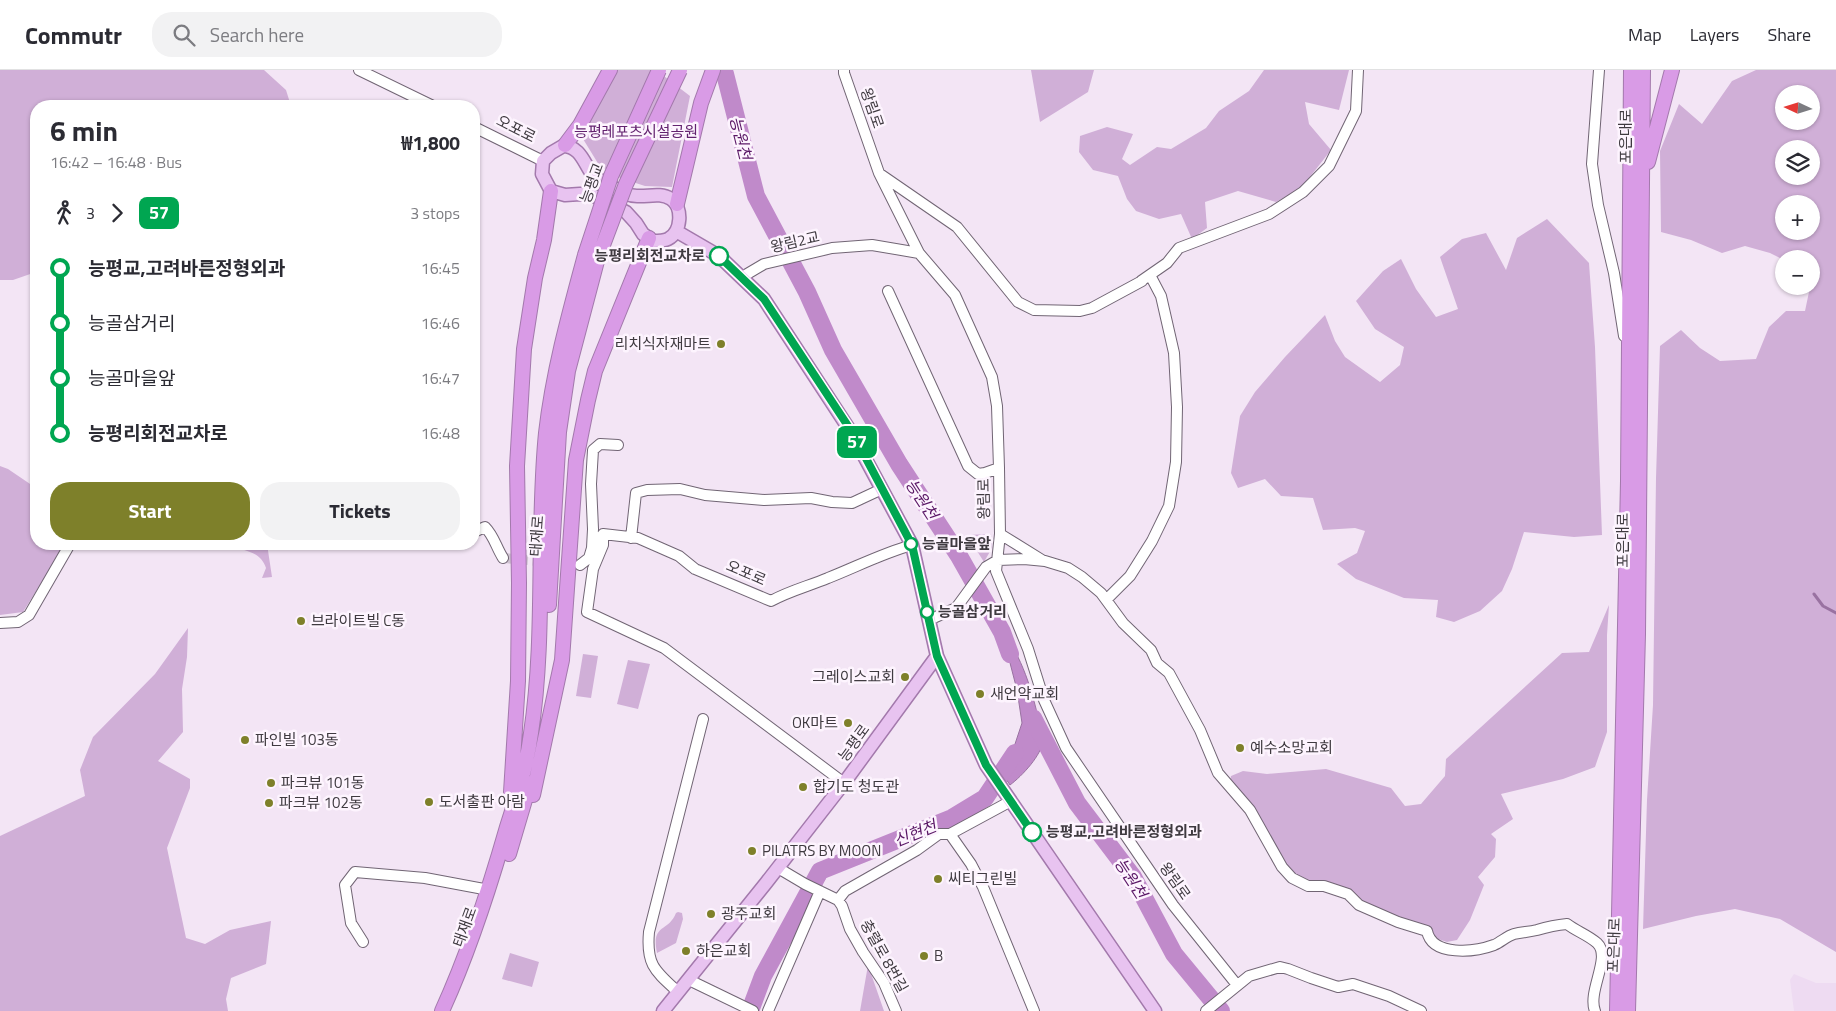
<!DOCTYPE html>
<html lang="en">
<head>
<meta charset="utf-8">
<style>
	:root { --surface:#fff; --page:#f2f2f3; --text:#2b2b33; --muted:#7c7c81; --line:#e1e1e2; --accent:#7e802a }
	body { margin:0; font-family:"Titillium Web","Noto Sans KR",sans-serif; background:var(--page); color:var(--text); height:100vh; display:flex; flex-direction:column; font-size:19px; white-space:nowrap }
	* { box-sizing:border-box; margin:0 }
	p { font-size:16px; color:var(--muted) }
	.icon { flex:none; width:28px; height:28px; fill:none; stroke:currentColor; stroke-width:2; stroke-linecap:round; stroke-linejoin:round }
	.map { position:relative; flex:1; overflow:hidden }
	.sheet { position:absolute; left:30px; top:30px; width:450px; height:450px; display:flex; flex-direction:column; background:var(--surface); border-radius:20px; box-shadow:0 1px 4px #0004 }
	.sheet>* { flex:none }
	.badge { padding:0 10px; border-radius:8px; font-size:18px; line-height:32px }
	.needle { width:32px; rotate:274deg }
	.fabs { position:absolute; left:1775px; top:15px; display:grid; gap:10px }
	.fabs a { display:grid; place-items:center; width:45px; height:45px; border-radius:50%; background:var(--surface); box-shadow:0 1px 4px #0004; font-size:25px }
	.map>.badge { position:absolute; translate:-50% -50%; box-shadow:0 0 0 2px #fff }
	.legs { display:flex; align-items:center; gap:8px; height:55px; padding:0 20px; font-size:16px }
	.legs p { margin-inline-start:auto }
	.overview { display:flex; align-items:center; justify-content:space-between; height:85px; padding:0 20px }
	h1 { font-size:28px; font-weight:700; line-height:38px }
	.button { display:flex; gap:10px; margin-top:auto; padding:10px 20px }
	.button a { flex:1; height:58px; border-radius:20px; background:var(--accent); color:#fff; font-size:20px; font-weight:700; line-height:58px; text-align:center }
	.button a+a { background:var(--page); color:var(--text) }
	ul { padding:0 20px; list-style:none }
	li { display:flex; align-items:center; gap:18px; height:55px; font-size:19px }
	li i { display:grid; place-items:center; width:8px; height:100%; margin:0 6px; background:currentColor }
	li i::after { content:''; width:12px; height:12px; margin:-6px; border:4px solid; border-radius:50%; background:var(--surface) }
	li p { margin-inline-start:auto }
	li:first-child i { background:linear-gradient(#0000 50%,currentColor 0) }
	li:last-child i { background:linear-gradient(currentColor 50%,#0000 0) }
	header { display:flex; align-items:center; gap:30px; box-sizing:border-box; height:70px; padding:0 25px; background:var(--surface); border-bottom:1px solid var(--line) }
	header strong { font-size:24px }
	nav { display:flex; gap:28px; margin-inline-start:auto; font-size:18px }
	.search { width:350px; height:45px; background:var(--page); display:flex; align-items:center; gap:12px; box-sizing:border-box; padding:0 18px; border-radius:20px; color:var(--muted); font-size:19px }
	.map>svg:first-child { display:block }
	.built { fill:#eedbf2 }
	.green { fill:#d0afd7; fill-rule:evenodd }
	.water { fill:#c08aca; stroke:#9972a1 }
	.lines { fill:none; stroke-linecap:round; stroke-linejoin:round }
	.stream { stroke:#9972a1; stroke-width:3 }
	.river { stroke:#c08aca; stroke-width:18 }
	.minor-tunnel { stroke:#cfc3d1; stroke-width:10; stroke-dasharray:10 5; stroke-linecap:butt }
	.minor-casing { stroke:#716574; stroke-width:12 }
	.major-casing { stroke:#a379ac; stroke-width:15 }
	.highway-casing { stroke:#a379ac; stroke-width:16 }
	.minor { stroke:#fff; stroke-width:10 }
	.major { stroke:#e8c3f0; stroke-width:12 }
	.highway { stroke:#d99be6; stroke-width:14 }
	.highway-bridge-casing { stroke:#a379ac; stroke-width:16; stroke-linecap:butt }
	.highway-bridge { stroke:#d99be6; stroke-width:14 }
	.line-1-casing { stroke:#fff; stroke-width:11 }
	.line-1 { stroke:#00a651; stroke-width:8 }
	.stop-1-dot { fill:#fff; stroke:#00a651; stroke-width:2.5 }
	.poi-dot { fill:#7e802a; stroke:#fdf4fe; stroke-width:2 }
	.labels { text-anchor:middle; stroke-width:5; stroke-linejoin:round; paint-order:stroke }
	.street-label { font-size:15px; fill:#3f3a40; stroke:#fdf4fe }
	.park-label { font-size:15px; fill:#63226f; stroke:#fdf4fe }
	.stop-label { font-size:15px; font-weight:bold; fill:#3f3a40; stroke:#fdf4fe; text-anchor:start }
	.poi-label { font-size:15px; fill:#3f3a40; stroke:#fdf4fe; text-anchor:start }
	.water-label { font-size:16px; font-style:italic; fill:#591665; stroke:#fdf4fe }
</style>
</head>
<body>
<header>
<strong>Commutr</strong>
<div class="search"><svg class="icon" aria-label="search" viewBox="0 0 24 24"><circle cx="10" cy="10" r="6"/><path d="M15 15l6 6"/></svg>Search here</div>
<nav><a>Map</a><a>Layers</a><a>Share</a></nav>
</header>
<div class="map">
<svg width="1836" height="941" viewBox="0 0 1836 941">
	<rect width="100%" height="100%" fill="#f3e5f5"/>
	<!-- built -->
	<path class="built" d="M 1794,904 L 1816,913 L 1836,913 L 1836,941 L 1794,941 L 1790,910 Z"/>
	<!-- green -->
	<path class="green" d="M 0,0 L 264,0 L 286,20 L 291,36 L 36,36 L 36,202 L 13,210 L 0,210 Z
		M 618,0 L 656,0 L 690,26 L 672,117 L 645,116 L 620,108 L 599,95 L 580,64 Z
		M 1031,0 L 1094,0 L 1088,22 L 1040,52 Z
		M 1264,0 L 1349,0 L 1339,40 L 1305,32 L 1309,54 L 1331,80 L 1302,117 L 1276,132 L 1238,121 L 1205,132 L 1207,158 L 1192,169 L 1181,144 L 1159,149 L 1136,141 L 1127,129 L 1118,106 L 1093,100 L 1079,82 L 1080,66 L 1107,57 L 1133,64 L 1122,89 L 1130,95 L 1157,77 L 1171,79 L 1206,58 L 1219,41 L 1249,21 Z
		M 1756,0 L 1836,0 L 1836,882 L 1780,849 L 1735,839 L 1696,846 L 1643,859 L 1647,730 L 1653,635 L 1656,408 L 1660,276 L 1681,260 L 1700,278 L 1720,291 L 1756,289 L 1769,257 L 1786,241 L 1805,241 L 1809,222 L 1808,216 L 1811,216 L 1811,189 L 1784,190 L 1770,183 L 1745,176 L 1722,183 L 1691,170 L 1661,162 L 1660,81 L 1679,34 L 1702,54 L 1732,11 ZM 1784,24 L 1811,24 L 1811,51 L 1784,51 ZM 1784,79 L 1811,79 L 1811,106 L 1784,106 ZM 1784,134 L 1811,134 L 1811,161 L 1784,161 Z
		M 1547,149 L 1589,193 L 1595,277 L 1602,465 L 1574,467 L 1524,462 L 1512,499 L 1502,521 L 1480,541 L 1454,552 L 1436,547 L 1438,530 L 1404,528 L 1356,509 L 1337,494 L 1357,483 L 1365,461 L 1355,458 L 1323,460 L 1313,428 L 1281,426 L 1265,409 L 1238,418 L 1231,403 L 1240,346 L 1255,322 L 1285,287 L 1325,245 L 1335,271 L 1345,287 L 1380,312 L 1400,295 L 1404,277 L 1375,259 L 1356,231 L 1383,201 L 1401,189 L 1416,219 L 1436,247 L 1458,239 L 1440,187 L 1462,169 L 1486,163 L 1506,200 L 1517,168 Z
		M 0,396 L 8,399 L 36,418 L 36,474 L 63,474 L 60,483 L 23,542 L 0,545 Z
		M 991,464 L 992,478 L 984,492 L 967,465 Z
		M 228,474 L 267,474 L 272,507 L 262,508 L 266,498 C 260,480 244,482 228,474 Z
		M 1609,535 L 1607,565 L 1607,662 L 1595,697 L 1563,709 L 1501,724 L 1513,749 L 1491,764 L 1496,769 L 1495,787 L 1478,807 L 1484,815 L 1470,850 L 1457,870 L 1447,872 L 1432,867 L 1427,858 L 1308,814 L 1292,805 L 1230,713 L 1231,706 L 1243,701 L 1267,704 L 1326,699 L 1391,718 L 1405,736 L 1421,734 L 1445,706 L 1446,689 L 1562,583 L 1589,582 Z
		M 188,558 L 187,587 L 182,619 L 183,662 L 158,691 L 190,709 L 190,718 L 167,778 L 186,868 L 205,874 L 230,860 L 271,851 L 266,894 L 231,908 L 226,929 L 228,941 L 0,941 L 0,766 L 85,726 L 80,700 L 93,667 L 155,604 Z
		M 583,584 L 598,586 L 591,628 L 576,626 Z
		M 628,590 L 650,594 L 638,639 L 617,634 Z
		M 870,782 L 827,807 L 819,818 L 813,814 L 820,801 Z
		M 678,842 L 682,843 L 683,849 L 676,873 L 657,883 C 651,853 668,863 676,843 Z
		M 510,883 L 539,892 L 532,917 L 502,909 Z
		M 868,895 L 884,941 L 860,941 Z"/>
	<!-- water -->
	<path class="water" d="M 991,543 C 1017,579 1028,604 1038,647 C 1039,654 1044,663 1043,670 C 1042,685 1022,706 1010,715 L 1000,700 L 1015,674 L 1022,653 L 1017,620 L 1002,562 Z"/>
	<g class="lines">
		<!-- stream -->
		<path class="stream" d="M 1814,524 L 1823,536 L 1836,543"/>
		<!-- river -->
		<path class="river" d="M 722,0 L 725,4 L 756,126 L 807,222 L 833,280 L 899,394 L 959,486 L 1002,562 L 1010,584
			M 1033,648 L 1077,733 L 1133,807 L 1174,884 L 1221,941
			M 750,941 L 763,906 L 820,801 L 952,748 L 985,728 L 1015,683"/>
		<!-- minor-tunnel -->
		<path class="minor-tunnel" d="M 503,488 L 574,494"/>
		<defs>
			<path id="minor" d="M 359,0 L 433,36
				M 844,0 L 844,3 L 879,103 L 919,183 L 955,225 L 992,307 L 997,336 L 999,398 L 1000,464 L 996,501 L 1028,579 L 1044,630 L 1066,678 L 1173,835 L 1237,915
				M 1599,0 L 1592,94 L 1598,135 L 1614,203 L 1624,266
				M 474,57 L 543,91
				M 880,104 L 957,157 L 1018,232 L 1034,240 L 1080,241 L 1092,238 L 1142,211
				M 742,207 L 764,194 L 832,178 L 872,175 L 919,183
				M 1141,211 L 1167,193 L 1179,178 L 1269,144 L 1303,122 L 1329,96 L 1356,41 L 1358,0
				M 888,221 L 968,396 L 978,404 L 985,403 L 999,398
				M 474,462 L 485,457 C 494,466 496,477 503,488
				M 603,464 L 603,475 L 593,499 L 587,542 L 664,578 L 844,713
				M 1000,464 L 1042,490
				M 631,468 L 636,423 L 647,420 L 680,419 L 705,425 L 764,430 L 811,428 L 832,432 L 852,433 L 882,419
				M 592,478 L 593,459 L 591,414 L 593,380 L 600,374 L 618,375
				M 580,495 L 589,488 L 592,478 L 603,464 L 638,468 L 679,486 L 695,499 L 771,531 C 789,521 809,516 828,508 C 856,497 883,483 912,475
				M 1106,530 L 1130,506 L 1152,471 L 1169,436 L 1176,392 L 1177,337 L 1174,283 L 1161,226 L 1150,205
				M 929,550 L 956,538 L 986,497 L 998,490 L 1024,489 L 1045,491 L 1068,498 L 1082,507 L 1101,523 L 1123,553 L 1151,580 L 1157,593 L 1169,603 L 1200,660 L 1218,703 L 1250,740 L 1282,797 L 1292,808 L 1308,816 L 1324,816 L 1348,824 L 1359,835 L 1398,852 L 1427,861 C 1432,887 1475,882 1494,875 C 1501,872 1507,866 1514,864 C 1522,862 1529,862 1537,860 C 1547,857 1556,855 1567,854 C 1576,861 1588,865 1597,873 C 1612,887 1587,921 1595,941
				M 0,553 L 18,552 L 29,545 L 70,474
				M 1011,731 L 950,764 L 971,794 L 983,817 L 1034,941
				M 778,798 L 805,814 L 838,830
				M 363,872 L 351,853 L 345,815 L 355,802 L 425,808 L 489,820
				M 689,910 L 753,941
				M 678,922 C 655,901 646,895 649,862 L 703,649
				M 768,941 L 820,821
				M 896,941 L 884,913 L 863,882 L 850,859 L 842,836 L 838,830 L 845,821 L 917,780 L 939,764 L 950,764
				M 1206,941 L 1249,906 L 1280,897 L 1288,899 L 1311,908 L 1338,917 L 1353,914 L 1389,926 L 1421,941"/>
			<path id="major" d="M 563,76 C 580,76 584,93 592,104 C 595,108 600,110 605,113 C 615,118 625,126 637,126 C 648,127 660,122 671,129 C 683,137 682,162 668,169 C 664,171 658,171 653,171 L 643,164 L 636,153 L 626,142 L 594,126 L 580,124 L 565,125 L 551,121 L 542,104 L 543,91 L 551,83 Z
				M 676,161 L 719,186 L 764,229 L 851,362 L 912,475 L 937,586 L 986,695 L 1155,941
				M 663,941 L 766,813 L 844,713 L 937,586"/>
			<path id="highway" d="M 565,75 L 580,55 L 610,0
				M 1648,92 L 1672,0
				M 677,134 L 701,33 L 713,0
				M 549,535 L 559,362 L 568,301 L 597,191
				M 511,722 L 518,611 L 519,513 L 517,396 L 524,279 L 535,208 L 544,170 L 551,121
				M 533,725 L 562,590 L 576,390 L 588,330 L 595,301 L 649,168
				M 509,784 L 530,713
				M 442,941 C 469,882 489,820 507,757 C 517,726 527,695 531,663 C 546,564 536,463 546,363 C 553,302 569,244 585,185
				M 1617,941 L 1628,411 L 1631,0
				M 1628,941 L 1638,564 L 1643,0"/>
		</defs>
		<!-- minor casing -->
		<use href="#minor" class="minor-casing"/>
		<!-- major casing -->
		<use href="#major" class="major-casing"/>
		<!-- highway casing -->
		<use href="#highway" class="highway-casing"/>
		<!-- minor -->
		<use href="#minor" class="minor"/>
		<!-- major -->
		<use href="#major" class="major"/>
		<!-- highway -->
		<use href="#highway" class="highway"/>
		<defs>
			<path id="highway-bridge" d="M 585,185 L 611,106 L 659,0
				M 597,191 L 626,114 L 680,0"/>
		</defs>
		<!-- highway-bridge casing -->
		<use href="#highway-bridge" class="highway-bridge-casing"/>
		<!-- highway-bridge -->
		<use href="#highway-bridge" class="highway-bridge"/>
	</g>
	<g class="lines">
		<defs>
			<path id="line-1" d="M 719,186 L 764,229 L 852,362 L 912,475 L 937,586 L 986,695 L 1032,762"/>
		</defs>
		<!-- line-1 casing -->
		<use href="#line-1" class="line-1-casing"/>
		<!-- line-1 -->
		<use href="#line-1" class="line-1"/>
	</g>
	<!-- markers -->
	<g class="stop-1-dot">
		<circle cx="719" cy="186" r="9"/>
		<circle cx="911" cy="474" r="6"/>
		<circle cx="927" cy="542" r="6"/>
		<circle cx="1032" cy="762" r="9"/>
	</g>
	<g class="poi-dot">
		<circle cx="721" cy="274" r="5"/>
		<circle cx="301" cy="551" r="5"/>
		<circle cx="905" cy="607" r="5"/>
		<circle cx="980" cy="624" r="5"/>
		<circle cx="848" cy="653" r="5"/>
		<circle cx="245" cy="670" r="5"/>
		<circle cx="1240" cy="678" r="5"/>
		<circle cx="271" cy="713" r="5"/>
		<circle cx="803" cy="717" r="5"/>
		<circle cx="429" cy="732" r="5"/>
		<circle cx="269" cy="733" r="5"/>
		<circle cx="752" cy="781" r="5"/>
		<circle cx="938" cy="809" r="5"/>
		<circle cx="711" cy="844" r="5"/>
		<circle cx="686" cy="881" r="5"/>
		<circle cx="924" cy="886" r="5"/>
	</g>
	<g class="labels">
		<!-- street labels -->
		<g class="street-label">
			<text transform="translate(872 38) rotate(71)" y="5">왕림로</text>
			<text transform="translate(516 59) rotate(27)" y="5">오포로</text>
			<text transform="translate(1626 66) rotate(-90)" y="5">포은대로</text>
			<text transform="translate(592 113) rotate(-70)" y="5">능평교</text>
			<text transform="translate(795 172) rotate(-13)" y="5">왕림2교</text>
			<text transform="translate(984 429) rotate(-91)" y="5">왕림로</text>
			<text transform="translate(537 466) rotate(-86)" y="5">태재로</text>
			<text transform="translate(1623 470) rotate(-90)" y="5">포은대로</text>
			<text transform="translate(746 503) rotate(23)" y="5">오포로</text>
			<text transform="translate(854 673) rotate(-54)" y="5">능평로</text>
			<text transform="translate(1175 811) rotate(55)" y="5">왕림로</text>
			<text transform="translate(465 857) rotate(-70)" y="5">태재로</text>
			<text transform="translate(1614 875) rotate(-88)" y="5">포은대로</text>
			<text transform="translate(884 886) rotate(61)" y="5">충렬로 8번길</text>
		</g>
		<!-- park labels -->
		<g class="park-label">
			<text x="636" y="67">능평레포츠시설공원</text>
		</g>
		<!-- stop labels -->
		<g class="stop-label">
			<text x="705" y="191" text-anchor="end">능평리회전교차로</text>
			<text x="922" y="479">능골마을앞</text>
			<text x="938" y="547">능골삼거리</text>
			<text x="1046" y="767">능평교,고려바른정형외과</text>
		</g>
		<!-- poi labels -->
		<g class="poi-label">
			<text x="711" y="279" text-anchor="end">리치식자재마트</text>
			<text x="311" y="556">브라이트빌 C동</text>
			<text x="895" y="612" text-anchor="end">그레이스교회</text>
			<text x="990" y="629">새언약교회</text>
			<text x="838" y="658" text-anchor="end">OK마트</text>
			<text x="255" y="675">파인빌 103동</text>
			<text x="1250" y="683">예수소망교회</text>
			<text x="281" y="718">파크뷰 101동</text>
			<text x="813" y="722">합기도 청도관</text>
			<text x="439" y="737">도서출판 아람</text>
			<text x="279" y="738">파크뷰 102동</text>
			<text x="762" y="786">PILATRS BY MOON</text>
			<text x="948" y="814">씨티그린빌</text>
			<text x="721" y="849">광주교회</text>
			<text x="696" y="886">하은교회</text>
			<text x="934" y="891">B</text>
		</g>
		<!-- water labels -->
		<g class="water-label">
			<text transform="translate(741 68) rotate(76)" y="6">능원천</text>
			<text transform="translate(922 429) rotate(57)" y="6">능원천</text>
			<text transform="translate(915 763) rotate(-22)" y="6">신현천</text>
			<text transform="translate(1131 808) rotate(57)" y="6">능원천</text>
		</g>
	</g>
</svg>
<div class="fabs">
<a><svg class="needle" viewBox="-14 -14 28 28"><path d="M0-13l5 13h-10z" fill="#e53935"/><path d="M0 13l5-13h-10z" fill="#7c7c81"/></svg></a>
<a><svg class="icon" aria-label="layers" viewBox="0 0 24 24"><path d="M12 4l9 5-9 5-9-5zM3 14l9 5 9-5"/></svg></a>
<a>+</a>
<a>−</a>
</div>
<b class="badge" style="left:857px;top:372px;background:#00a651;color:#fff">57</b>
<section class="sheet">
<div class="overview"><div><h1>6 min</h1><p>16:42 – 16:48 · Bus</p></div><b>₩1,800</b></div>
<div class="legs"><svg class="icon" aria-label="walk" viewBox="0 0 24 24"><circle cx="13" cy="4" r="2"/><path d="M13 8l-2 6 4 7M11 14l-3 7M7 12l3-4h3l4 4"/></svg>3<svg class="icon" aria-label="forward" viewBox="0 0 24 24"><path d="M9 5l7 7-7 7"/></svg><b class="badge" style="background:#00a651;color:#fff">57</b><p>3 stops</p></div>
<ul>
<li><i style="color:#00a651"></i><b>능평교,고려바른정형외과</b><p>16:45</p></li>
<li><i style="color:#00a651"></i><span>능골삼거리</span><p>16:46</p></li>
<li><i style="color:#00a651"></i><span>능골마을앞</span><p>16:47</p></li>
<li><i style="color:#00a651"></i><b>능평리회전교차로</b><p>16:48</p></li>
</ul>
<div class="button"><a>Start</a><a>Tickets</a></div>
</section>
</div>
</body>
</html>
